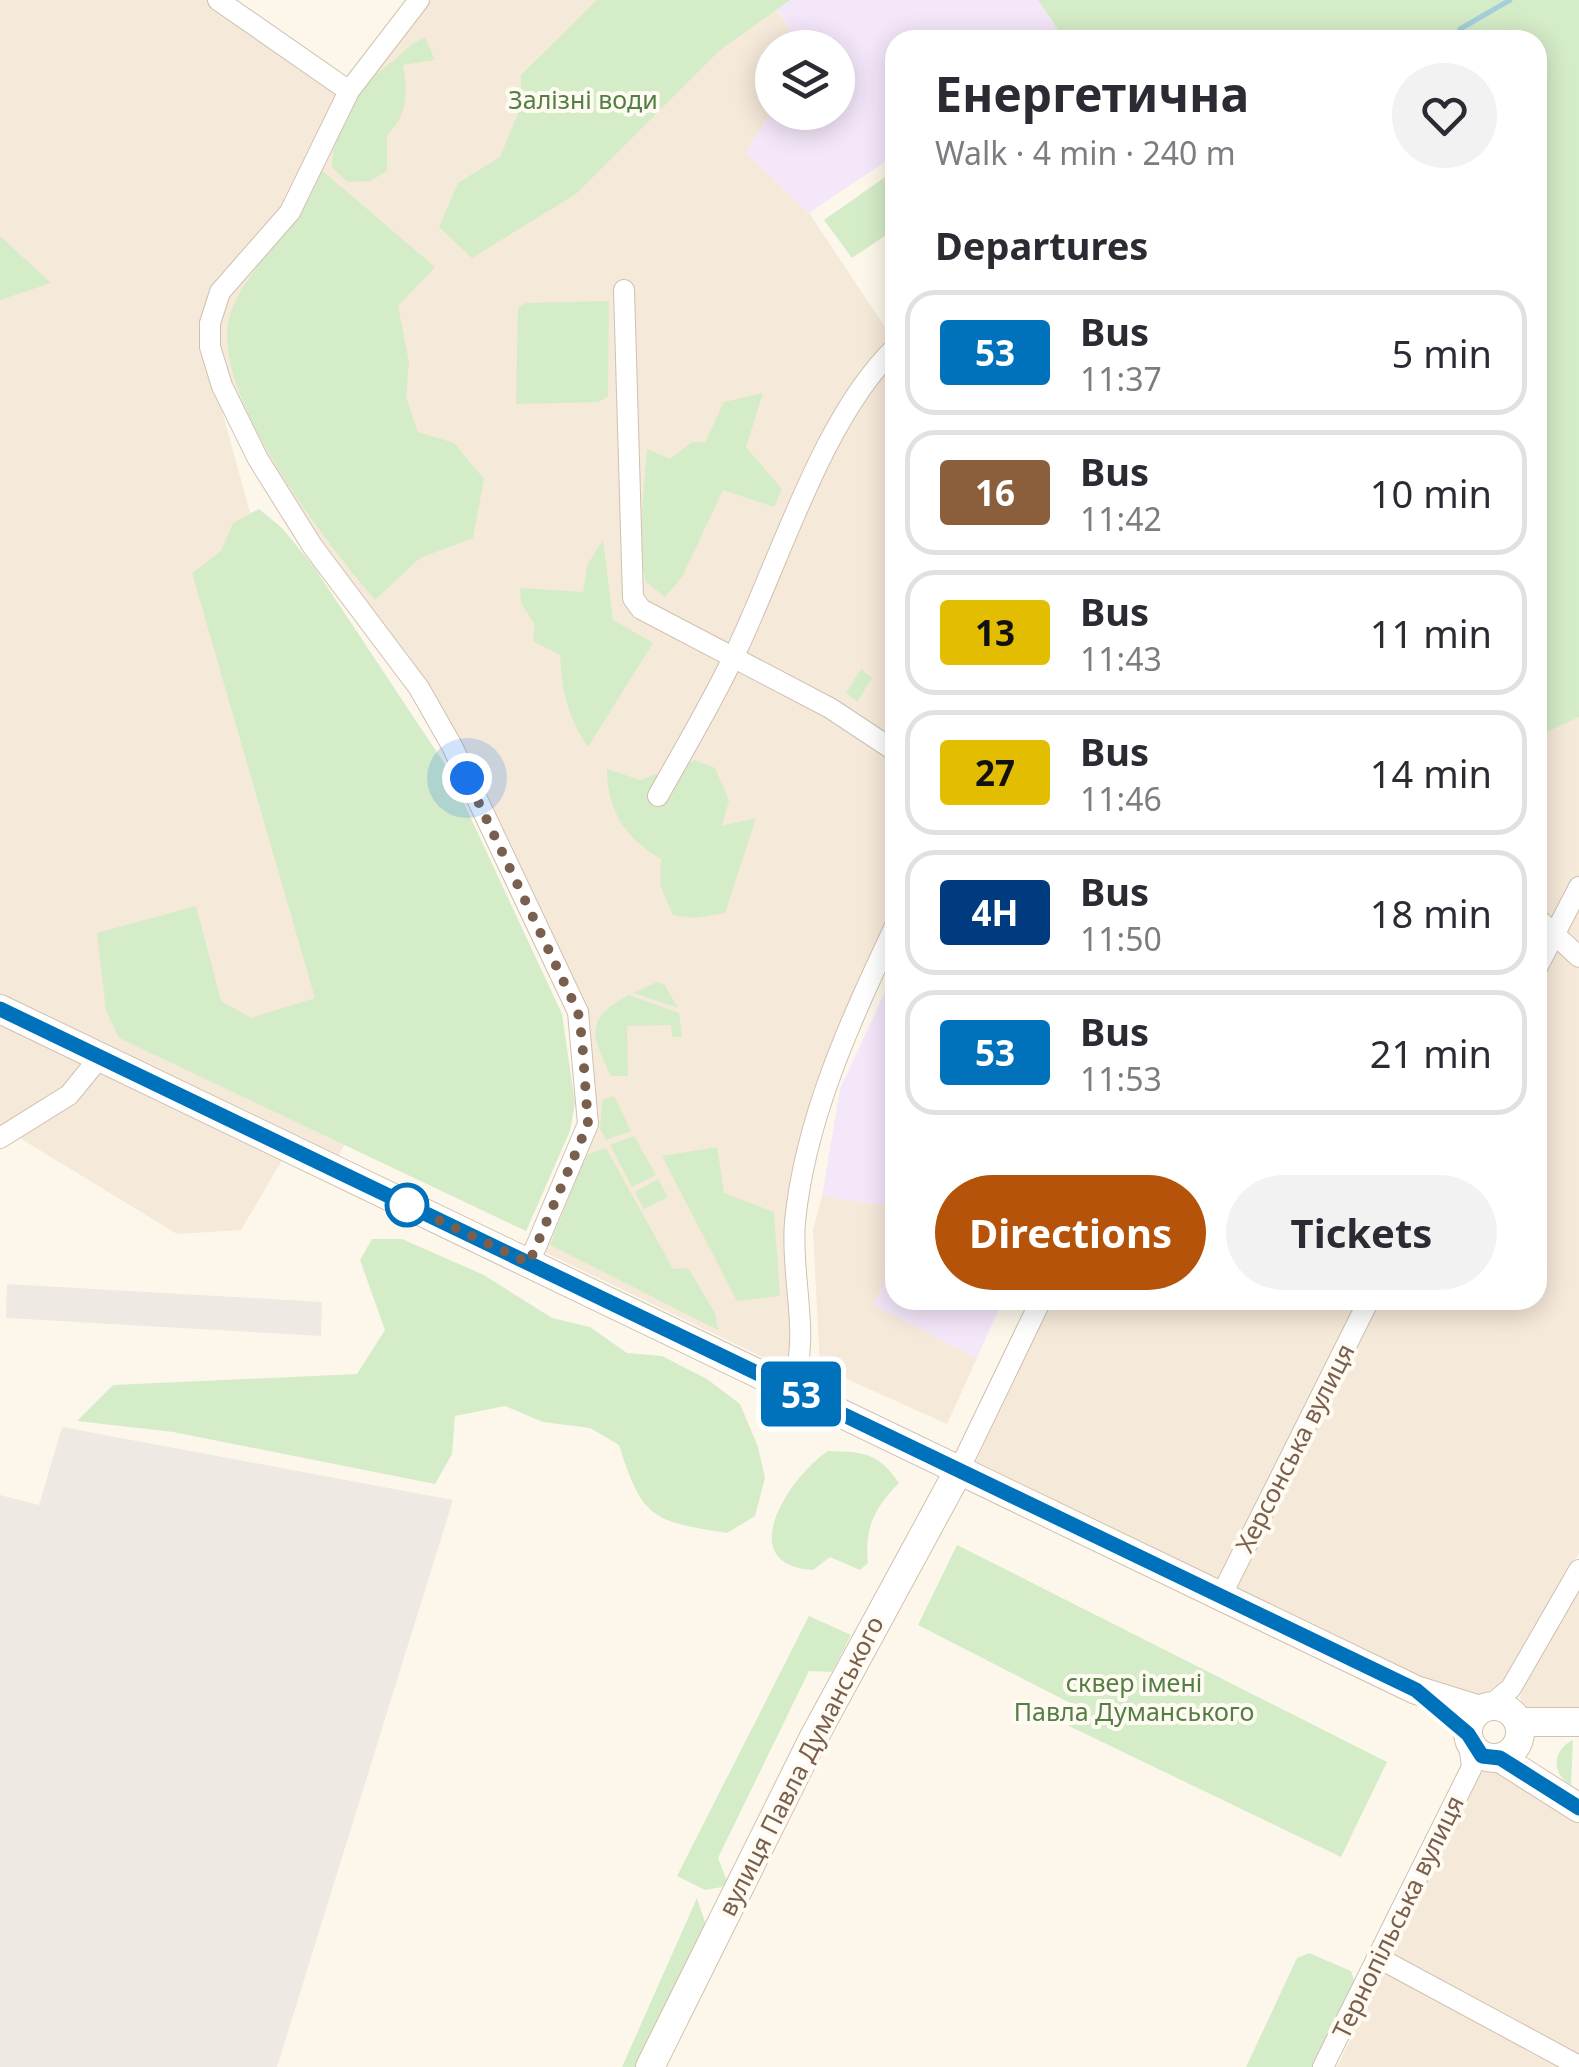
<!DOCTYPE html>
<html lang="en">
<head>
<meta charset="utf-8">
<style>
	:root { --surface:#fff; --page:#f2f2f3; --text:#2b2b33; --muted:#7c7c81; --line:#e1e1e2; --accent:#b45309 }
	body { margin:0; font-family:"Noto Sans",sans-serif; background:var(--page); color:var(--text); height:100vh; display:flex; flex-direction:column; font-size:38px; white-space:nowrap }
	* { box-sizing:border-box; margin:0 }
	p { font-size:32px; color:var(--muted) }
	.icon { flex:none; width:55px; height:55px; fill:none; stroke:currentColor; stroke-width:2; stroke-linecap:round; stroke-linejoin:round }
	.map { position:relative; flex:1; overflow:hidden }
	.panel { position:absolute; left:885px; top:30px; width:662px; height:1280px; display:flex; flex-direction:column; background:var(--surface); border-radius:30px; box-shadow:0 5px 25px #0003 }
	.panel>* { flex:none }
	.badge { padding:0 20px; border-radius:8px; font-size:35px; line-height:65px }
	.controls { position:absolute; left:755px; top:30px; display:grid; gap:20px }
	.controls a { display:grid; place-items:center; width:100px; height:100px; border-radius:50%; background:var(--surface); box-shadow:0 5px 25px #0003; font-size:50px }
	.you { position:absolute; width:50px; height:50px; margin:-25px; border:8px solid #fff; border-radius:50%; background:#1a73e8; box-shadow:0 0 0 15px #1a73e833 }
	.map>.badge { position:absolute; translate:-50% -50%; box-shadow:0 0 0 5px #fff }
	h2 { padding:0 50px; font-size:38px; line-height:90px }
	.round { display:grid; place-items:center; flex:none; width:105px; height:105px; border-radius:52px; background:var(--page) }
	.summary { display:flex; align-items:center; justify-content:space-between; height:170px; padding:0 50px }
	h1 { font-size:48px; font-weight:700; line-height:75px }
	.primary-button { display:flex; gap:20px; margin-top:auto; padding:20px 50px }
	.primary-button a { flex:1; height:115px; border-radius:60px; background:var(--accent); color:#fff; font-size:40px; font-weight:700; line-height:115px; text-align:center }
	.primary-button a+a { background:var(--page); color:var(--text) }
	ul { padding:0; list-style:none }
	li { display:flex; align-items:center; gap:30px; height:125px; margin:0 20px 15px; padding:0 30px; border:5px solid var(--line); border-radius:30px }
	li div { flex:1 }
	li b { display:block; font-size:38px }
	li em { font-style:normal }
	li .badge { min-width:110px; font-weight:700; text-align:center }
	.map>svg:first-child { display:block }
	.residential { fill:#f5e9d9 }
	.industrial { fill:#efe9e4 }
	.education { fill:#f4e7fa }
	.green { fill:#d5ecc8 }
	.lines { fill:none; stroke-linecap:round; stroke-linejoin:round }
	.stream { stroke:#a4cfda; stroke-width:5 }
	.street-casing { stroke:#d0c0af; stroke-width:22 }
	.secondary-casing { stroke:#d3c0ad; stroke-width:30 }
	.street { stroke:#fff; stroke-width:20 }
	.secondary { stroke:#fff; stroke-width:28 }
	.line-casing { stroke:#fff; stroke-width:22 }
	.line { stroke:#0072bc; stroke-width:15 }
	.walk { stroke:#795f4d; stroke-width:10; stroke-dasharray:0 18 }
	.stop-dot { fill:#fff; stroke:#0072bc; stroke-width:5 }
	.labels { text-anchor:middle; stroke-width:8; stroke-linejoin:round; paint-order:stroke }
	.park-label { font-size:25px; fill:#537f44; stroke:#fffbf2 }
	.street-label { font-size:25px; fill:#795f4d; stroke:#fffbf2 }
</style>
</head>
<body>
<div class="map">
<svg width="1579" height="2067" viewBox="0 0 1579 2067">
	<rect width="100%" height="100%" fill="#fdf7eb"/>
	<!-- residential -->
	<path class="residential" d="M 0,0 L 211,0 L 343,91 L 286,205 L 210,290 L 201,334 L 396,1045 L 338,1157 L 0,998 Z
		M 423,0 L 786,0 L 777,10 L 799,47 L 772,48 L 772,109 L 747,153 L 809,213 L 895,342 L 860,378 L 727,661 L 895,755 L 895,921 L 794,1201 L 795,1368 L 779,1365 L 542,1251 L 595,1121 L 586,1013 L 453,739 L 312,536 L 228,383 L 218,342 L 218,315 L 226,292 L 295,213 L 336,122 Z
		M 895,354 L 895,746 L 738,656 L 860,394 Z
		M 1579,669 L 1579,951 L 1538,914 L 1538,705 Z
		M 1538,926 L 1579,963 L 1579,1553 L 1506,1679 L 1483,1695 L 1451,1692 L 976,1462 L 1049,1300 L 1538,1300 Z
		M 0,1022 L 284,1157 L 241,1230 L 177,1234 L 0,1126 Z
		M 822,1196 L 895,1207 L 895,1260 L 874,1305 L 977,1358 L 947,1424 L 820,1367 L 813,1230 Z
		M 1579,1585 L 1579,1715 L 1525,1712 L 1520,1697 L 1525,1680 Z
		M 1488,1770 L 1506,1773 L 1579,1817 L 1579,2067 L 1337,2067 L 1478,1774 Z"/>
	<!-- industrial -->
	<path class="industrial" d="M 7,1284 L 322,1302 L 321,1336 L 6,1318 Z
		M 62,1427 L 453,1500 L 277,2067 L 0,2067 L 0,1495 L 39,1505 Z"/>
	<!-- education -->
	<path class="education" d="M 790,0 L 1038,0 L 1065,40 L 895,40 L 895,155 L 809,213 L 746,153 L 772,109 L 772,112 L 838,112 L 838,48 L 799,47 L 777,9 Z
		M 895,970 L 895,1207 L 822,1196 L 840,1089 Z
		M 895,1260 L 895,1300 L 1003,1300 L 977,1358 L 873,1305 Z"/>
	<!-- green -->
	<path class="green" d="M 597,0 L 790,0 L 719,51 L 576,194 L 472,258 L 439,227 L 458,183 L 500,157 L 521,106 L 521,75 Z
		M 1038,0 L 1579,0 L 1579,717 L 1538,736 L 1538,40 L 1065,40 Z
		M 425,38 L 435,60 L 403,65 C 408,93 408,115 387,135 L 387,171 L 370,181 L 347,182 L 332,167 C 333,120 356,88 393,61 C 405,52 410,43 425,38 Z
		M 320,169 L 435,267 L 398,306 L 409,362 L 406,397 L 418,432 L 454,443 L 484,479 L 473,538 L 420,558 L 375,600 C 328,545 204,388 231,312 C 245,274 279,244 301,210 C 309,198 314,182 320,169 Z
		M 895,170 L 895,229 L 852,258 L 824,220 Z
		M 0,236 L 51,283 L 0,300 Z
		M 609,301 L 608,396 L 599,402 L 516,404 L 518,308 L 526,303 Z
		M 763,393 L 746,447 L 782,489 L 774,507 L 723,490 L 682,577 L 665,597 L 646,582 L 639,551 L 647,449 L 670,459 L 692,442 L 705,442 L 724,402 Z
		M 259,509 L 282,528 L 314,567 L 448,769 L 562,1014 L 575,1103 L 570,1131 L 526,1231 L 119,1038 L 106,1010 L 97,933 L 196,906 L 221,1001 L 251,1018 L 315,998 L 192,573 L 221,551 L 233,523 Z
		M 603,539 L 613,620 L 653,643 L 588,747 C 567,716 562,691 560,655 L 533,641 L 535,625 L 521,603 L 520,588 L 583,592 L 587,566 Z
		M 861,669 L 872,678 L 857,702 L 846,693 Z
		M 695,760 L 715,768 L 729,800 L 722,826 L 756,818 L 725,913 L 694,918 L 673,915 L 660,885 L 661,859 C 625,838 607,810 607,769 L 640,780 Z
		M 657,982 L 664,984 L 678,1008 L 634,993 Z
		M 629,995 L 679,1013 L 682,1037 L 672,1037 L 671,1025 L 627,1026 L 628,1076 L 611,1076 C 591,1035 584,1019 629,995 Z
		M 614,1096 L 631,1131 L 606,1140 L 600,1129 L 602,1100 Z
		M 634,1136 L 656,1175 L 632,1187 L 610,1145 Z
		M 717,1147 L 724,1193 L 774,1212 L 780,1296 L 737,1301 L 662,1156 Z
		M 606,1148 L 673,1269 L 688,1268 L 715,1313 L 718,1330 L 550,1245 L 586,1155 Z
		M 658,1179 L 668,1197 L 644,1209 L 635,1192 Z
		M 372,1239 L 402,1239 L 484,1275 L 552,1318 L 590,1327 L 627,1353 L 662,1356 L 707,1379 L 740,1404 L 758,1447 L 765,1478 L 755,1516 L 727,1533 C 650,1521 642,1517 619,1445 L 590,1428 L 543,1422 L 505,1406 L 455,1416 L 452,1454 L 435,1484 L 173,1432 L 77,1421 L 113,1385 L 357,1374 L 385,1330 L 360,1260 Z
		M 828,1451 C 863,1452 878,1452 899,1483 C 875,1507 864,1528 868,1563 L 860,1570 L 830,1557 L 813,1570 C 731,1565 790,1476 828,1451 Z
		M 957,1545 L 1387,1762 L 1341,1857 L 1069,1726 L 1078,1707 L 918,1625 Z
		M 809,1616 L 851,1635 L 832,1672 L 809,1671 L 718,1858 L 727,1881 L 722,1887 L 705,1890 L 677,1876 Z
		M 1573,1740 L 1571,1785 C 1551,1774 1552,1750 1573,1740 Z
		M 697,1898 L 706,1925 L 641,2067 L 622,2067 Z
		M 1309,1953 L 1351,1971 L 1356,1986 L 1315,2067 L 1246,2067 L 1297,1958 Z"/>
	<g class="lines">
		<!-- stream -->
		<path class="stream" d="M 1460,29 L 1510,0"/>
		<defs>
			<path id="street" d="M 218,0 L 349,91
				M 419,0 L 349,91 L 290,212 L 220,292 L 210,323 L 210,347 L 222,386 L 258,459 L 313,547 L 419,688 L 452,746 L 578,1012 L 588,1124 L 529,1263
				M 624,290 L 633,598 L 641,609 L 830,708 L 895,751
				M 658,796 C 683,751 710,706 732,660 C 778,567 821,419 895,348
				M 1538,919 L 1579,957
				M 1538,966 L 1579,887
				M 0,1138 L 69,1095 L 100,1057
				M 791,1389 C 812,1337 790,1278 795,1222 C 805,1118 851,1020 895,926
				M 959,1470 L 1041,1300
				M 1221,1596 L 1369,1300
				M 1488,1707 L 1511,1688 L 1579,1570
				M 1377,1957 L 1579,2066
				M 1323,2067 L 1472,1767 L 1469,1742"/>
			<path id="secondary" d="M 0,1009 L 1416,1690 L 1480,1710
				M1468 1732a26 26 0 1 1 52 0a26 26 0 1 1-52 0Z
				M 1518,1722 L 1579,1722
				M 1500,1758 L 1579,1808
				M 650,2067 L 814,1737 L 959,1470"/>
		</defs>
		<!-- street casing -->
		<use href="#street" class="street-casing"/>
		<!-- secondary casing -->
		<use href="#secondary" class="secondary-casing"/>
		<!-- street -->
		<use href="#street" class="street"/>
		<!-- secondary -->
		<use href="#secondary" class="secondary"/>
	</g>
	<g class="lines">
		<defs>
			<path id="line" d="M 0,1009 L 1416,1690 L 1468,1734 L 1482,1756 L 1500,1758 L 1579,1808"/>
		</defs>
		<!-- line casing -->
		<use href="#line" class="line-casing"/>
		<!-- line -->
		<use href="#line" class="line"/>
		<!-- walk -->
		<path class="walk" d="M 407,1205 L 529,1263 L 588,1124 L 582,1039 L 578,1012 L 467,778"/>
	</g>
	<!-- markers -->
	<circle class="stop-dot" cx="407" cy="1205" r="20"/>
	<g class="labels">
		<!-- park labels -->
		<g class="park-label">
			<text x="583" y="109">Залізні води</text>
			<text x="1134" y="1692">сквер імені<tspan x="1134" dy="29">Павла Думанського</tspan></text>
		</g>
		<!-- street labels -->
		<g class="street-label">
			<text transform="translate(1295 1448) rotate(-63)" y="9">Херсонська вулиця</text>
			<text transform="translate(801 1766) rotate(-63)" y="9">вулиця Павла Думанського</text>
			<text transform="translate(1398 1917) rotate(-64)" y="9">Тернопільська вулиця</text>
		</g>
	</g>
</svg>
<div class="controls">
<a><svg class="icon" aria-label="layers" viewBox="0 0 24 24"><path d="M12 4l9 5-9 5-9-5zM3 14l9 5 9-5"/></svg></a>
</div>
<div class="you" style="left:467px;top:778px"></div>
<b class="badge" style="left:801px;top:1394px;background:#0072bc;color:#fff">53</b>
<section class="panel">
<div class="summary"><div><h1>Енергетична</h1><p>Walk · 4 min · 240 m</p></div><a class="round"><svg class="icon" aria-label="heart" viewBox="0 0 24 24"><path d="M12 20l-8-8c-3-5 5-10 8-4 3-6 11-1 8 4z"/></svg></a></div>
<h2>Departures</h2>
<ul>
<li><span class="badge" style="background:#0072bc;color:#fff">53</span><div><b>Bus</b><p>11:37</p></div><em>5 min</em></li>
<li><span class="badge" style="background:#8b5e3c;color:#fff">16</span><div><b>Bus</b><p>11:42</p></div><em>10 min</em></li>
<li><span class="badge" style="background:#e3bd00;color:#111">13</span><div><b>Bus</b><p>11:43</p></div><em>11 min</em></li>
<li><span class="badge" style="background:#e3bd00;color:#111">27</span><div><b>Bus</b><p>11:46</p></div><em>14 min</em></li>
<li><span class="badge" style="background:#003b80;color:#fff">4Н</span><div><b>Bus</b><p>11:50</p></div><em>18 min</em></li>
<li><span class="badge" style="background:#0072bc;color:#fff">53</span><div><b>Bus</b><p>11:53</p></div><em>21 min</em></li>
</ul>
<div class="primary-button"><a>Directions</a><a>Tickets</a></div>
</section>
</div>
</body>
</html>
